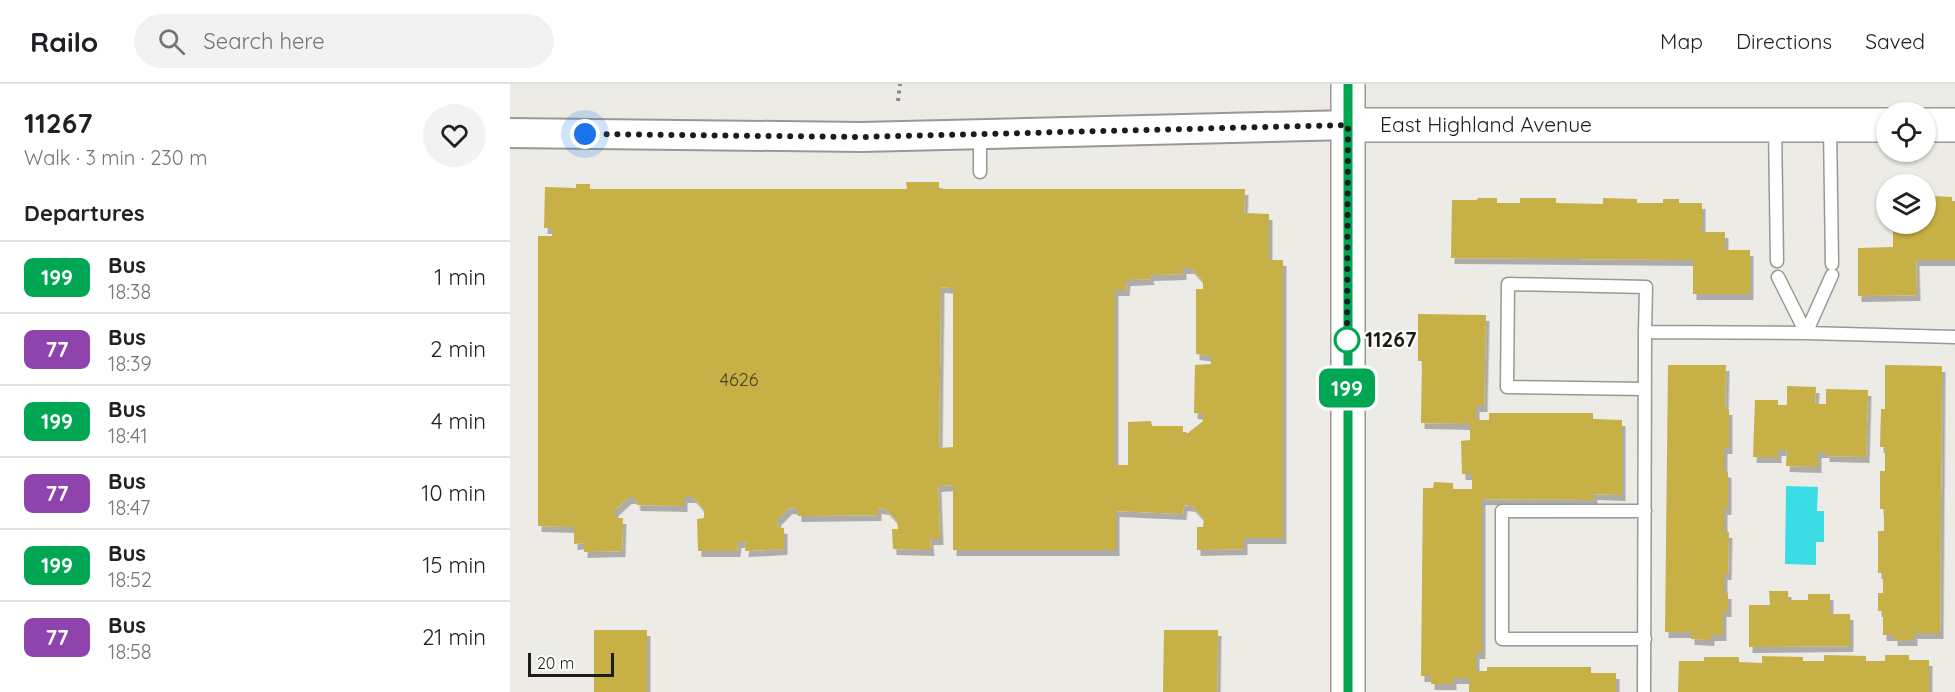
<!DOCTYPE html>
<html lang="en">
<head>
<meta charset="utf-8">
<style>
	:root { --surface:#fff; --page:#f2f2f2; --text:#202124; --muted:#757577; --line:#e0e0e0 }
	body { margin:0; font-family:Quicksand,sans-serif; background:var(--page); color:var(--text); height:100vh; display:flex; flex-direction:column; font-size:22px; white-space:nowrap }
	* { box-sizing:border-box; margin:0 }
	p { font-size:20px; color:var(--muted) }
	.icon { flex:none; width:33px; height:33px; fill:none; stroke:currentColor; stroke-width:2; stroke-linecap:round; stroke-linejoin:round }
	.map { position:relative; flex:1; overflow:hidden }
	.drawer { display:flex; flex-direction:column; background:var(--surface); width:510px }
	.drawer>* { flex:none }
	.badge { padding:0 12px; border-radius:9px; font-size:21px; line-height:39px }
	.controls { position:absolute; left:1366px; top:18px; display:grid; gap:12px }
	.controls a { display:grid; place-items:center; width:60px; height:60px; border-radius:50%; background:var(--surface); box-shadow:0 2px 4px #0004; font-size:30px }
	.scale { position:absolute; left:18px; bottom:15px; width:86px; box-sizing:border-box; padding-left:6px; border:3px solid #1d1c1a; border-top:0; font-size:16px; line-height:21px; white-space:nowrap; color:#1d1c1a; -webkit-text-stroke:4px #fff; paint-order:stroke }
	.you { position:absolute; width:30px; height:30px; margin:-15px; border:4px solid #fff; border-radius:50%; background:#1a73e8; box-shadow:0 0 0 9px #1a73e833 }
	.map>.badge { position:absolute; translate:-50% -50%; box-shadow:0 0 0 3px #fff }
	h2 { padding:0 24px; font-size:22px; line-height:54px }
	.round { display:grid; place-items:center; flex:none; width:63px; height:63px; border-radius:32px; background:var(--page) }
	.head { display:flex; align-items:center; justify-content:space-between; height:102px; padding:0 24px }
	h1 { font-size:28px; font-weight:700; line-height:45px }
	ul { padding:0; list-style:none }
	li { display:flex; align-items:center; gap:18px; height:72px; padding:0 24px; border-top:2px solid var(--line) }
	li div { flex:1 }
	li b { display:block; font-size:22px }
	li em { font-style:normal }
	li .badge { min-width:66px; font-weight:700; text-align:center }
	header { display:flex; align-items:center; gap:36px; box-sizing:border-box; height:84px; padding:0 30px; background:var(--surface); border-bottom:2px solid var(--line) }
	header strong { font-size:28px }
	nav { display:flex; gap:33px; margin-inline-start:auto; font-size:21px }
	.search { width:420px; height:54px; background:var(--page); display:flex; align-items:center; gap:15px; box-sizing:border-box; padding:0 21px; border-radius:33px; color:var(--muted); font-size:22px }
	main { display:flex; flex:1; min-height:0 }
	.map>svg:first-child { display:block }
	.water { fill:#39dde3 }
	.building { fill:#c7b044; fill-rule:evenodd; filter:url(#shadow) }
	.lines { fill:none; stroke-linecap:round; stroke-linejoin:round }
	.service-casing { stroke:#999893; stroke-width:15 }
	.tertiary-casing { stroke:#999893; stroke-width:32 }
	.secondary-casing { stroke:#999893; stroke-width:36 }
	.path { stroke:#898884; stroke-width:4; stroke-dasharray:3 4.5; stroke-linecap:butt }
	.service { stroke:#fff; stroke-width:12 }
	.tertiary { stroke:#fff; stroke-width:28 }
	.secondary { stroke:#fff; stroke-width:33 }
	.line-casing { stroke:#fff; stroke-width:14 }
	.line { stroke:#00a651; stroke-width:9 }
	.walk { stroke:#1d1c1a; stroke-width:6; stroke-dasharray:0 10.8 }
	.stop-dot { fill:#fff; stroke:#00a651; stroke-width:3 }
	.labels { text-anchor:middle; stroke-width:4.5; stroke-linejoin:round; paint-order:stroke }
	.number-label { font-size:18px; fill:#484124 }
	.street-label { font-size:21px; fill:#1d1c1a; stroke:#fff }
	.stop-label { font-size:21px; font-weight:bold; fill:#1d1c1a; stroke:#fff; text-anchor:start }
</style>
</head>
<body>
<header>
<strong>Railo</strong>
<div class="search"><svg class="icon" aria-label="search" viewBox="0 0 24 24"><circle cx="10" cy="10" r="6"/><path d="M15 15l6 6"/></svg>Search here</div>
<nav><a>Map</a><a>Directions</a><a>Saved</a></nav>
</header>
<main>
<section class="drawer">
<div class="head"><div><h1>11267</h1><p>Walk · 3 min · 230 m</p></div><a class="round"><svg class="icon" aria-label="heart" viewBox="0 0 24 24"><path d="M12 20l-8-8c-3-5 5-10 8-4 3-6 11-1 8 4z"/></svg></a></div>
<h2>Departures</h2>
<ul>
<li><span class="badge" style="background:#00a651;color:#fff">199</span><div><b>Bus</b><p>18:38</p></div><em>1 min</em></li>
<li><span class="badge" style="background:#8e44ad;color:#fff">77</span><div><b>Bus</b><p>18:39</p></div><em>2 min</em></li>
<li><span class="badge" style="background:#00a651;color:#fff">199</span><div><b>Bus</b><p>18:41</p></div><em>4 min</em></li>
<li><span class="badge" style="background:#8e44ad;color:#fff">77</span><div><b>Bus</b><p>18:47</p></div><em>10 min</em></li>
<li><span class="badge" style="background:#00a651;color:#fff">199</span><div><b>Bus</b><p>18:52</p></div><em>15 min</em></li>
<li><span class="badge" style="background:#8e44ad;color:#fff">77</span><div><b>Bus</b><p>18:58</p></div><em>21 min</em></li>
</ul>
</section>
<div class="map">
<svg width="1445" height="608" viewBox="0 0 1445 608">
	<defs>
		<filter id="shadow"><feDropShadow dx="3.5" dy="6" stdDeviation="0" flood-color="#0004"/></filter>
	</defs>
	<rect width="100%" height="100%" fill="#ecebe6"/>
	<!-- water -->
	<path class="water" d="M 1276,402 L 1308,403 L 1307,427 L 1314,427 L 1314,458 L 1306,458 L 1306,481 L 1275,480 Z"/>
	<!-- building -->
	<path class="building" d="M 396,98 L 429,98 L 429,105 L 735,105 L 734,129 L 759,130 L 759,176 L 773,176 L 773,454 L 734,454 L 734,465 L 687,466 L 687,443 L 693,443 L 694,435 L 682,422 L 674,421 L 673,430 L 606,427 L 606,466 L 443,466 L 443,401 L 428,402 L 430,455 L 420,455 L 421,466 L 383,465 L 382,445 L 388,445 L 387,437 L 376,425 L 368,424 L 368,431 L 288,432 L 288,425 L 279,424 L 268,435 L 267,443 L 274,444 L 274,465 L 235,467 L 236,458 L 228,458 L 227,467 L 188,467 L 187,435 L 194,434 L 194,426 L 183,413 L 174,413 L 174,422 L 127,421 L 126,414 L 118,414 L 105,426 L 105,434 L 113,434 L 112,467 L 74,468 L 74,459 L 64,460 L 64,443 L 28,442 L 28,152 L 42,152 L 42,144 L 34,144 L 35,103 L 66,104 L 66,100 L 80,100 L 80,105 L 397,105 ZM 673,184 L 681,184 L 693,197 L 693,205 L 686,205 L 686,270 L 701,272 L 701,280 L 685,281 L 684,329 L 693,330 L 693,337 L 678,349 L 673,349 L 673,342 L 642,342 L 641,337 L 618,338 L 618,381 L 605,381 L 605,206 L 616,206 L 617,196 L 641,195 L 640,191 L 673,190 ZM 431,203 L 443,204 L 443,363 L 429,364 Z
		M 1422,112 L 1442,113 L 1442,117 L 1445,117 L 1445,176 L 1406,176 L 1407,211 L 1348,212 L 1348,164 L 1383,163 L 1383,145 L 1399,145 L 1399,140 L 1416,140 L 1416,117 L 1422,117 Z
		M 968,114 L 987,114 L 987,119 L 1010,119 L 1010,114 L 1046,114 L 1046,119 L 1093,120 L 1093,114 L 1127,115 L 1127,119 L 1153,119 L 1153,115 L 1169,115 L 1169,119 L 1192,119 L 1192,148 L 1215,148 L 1215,166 L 1240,166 L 1240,210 L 1183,210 L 1183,176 L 941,174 L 942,116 L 967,116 Z
		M 908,230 L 976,231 L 974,322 L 966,322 L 966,336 L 979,336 L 979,329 L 1083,329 L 1083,335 L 1112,336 L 1112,411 L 1084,410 L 1084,416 L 972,415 L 972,569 L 966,569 L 966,587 L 977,587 L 977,583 L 1081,583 L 1081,589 L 1106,589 L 1106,608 L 959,608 L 959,594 L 943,594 L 943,600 L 921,600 L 921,592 L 911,592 L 913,404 L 923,404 L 924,398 L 943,399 L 943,405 L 962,405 L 962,390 L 952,390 L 951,357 L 960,356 L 960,340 L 911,339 L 912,277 L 908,277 Z
		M 1158,281 L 1216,281 L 1215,325 L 1219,325 L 1219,364 L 1214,364 L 1214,387 L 1218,388 L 1218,425 L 1214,425 L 1214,448 L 1219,448 L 1218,490 L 1214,490 L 1214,509 L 1218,509 L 1218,527 L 1213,527 L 1213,551 L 1201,551 L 1201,556 L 1181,555 L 1181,548 L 1155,548 Z
		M 1375,281 L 1432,282 L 1430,549 L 1404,549 L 1404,556 L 1384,556 L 1384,551 L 1373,551 L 1373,527 L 1368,527 L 1368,509 L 1373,509 L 1373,489 L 1368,489 L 1368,447 L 1374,447 L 1374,425 L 1370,425 L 1370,387 L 1375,387 L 1375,363 L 1370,363 L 1371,325 L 1375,325 Z
		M 1277,302 L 1306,303 L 1305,320 L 1316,320 L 1316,305 L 1358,306 L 1356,373 L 1316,372 L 1316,368 L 1308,368 L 1308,383 L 1276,382 L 1277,366 L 1268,366 L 1268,373 L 1243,373 L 1245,316 L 1268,316 L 1268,321 L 1277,321 Z
		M 1259,507 L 1278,507 L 1278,516 L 1298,516 L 1298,510 L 1320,510 L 1320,530 L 1340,530 L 1340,562 L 1239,563 L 1239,521 L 1260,521 Z
		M 84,546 L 137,546 L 137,608 L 84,608 Z
		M 654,546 L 708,546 L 707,608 L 653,608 Z
		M 1314,571 L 1356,572 L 1356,577 L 1375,577 L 1375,571 L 1399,571 L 1399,576 L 1419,576 L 1419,608 L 1168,608 L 1169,577 L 1194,577 L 1194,573 L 1229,573 L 1229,578 L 1252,579 L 1252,572 L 1293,573 L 1293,577 L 1314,577 Z"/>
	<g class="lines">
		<defs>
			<path id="service" d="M 1265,41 L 1267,177
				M 1320,43 L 1322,180
				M 470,51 L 470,88
				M 1268,193 L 1296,249
				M 1135,248 L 1136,203 L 998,200 L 997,303 L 1135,305
				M 1296,249 L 1322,191
				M 1135,427 L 992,427 L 992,555 L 1135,555
				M 1134,608 L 1135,248 L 1296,249 L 1445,253"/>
			<path id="tertiary" d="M 0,49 L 351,53 L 838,41"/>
			<path id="secondary" d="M 838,41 L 1377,41
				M 1416,41 L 1445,41
				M 838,608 L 838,0"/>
		</defs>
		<!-- service casing -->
		<use href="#service" class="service-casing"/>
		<!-- tertiary casing -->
		<use href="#tertiary" class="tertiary-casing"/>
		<!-- secondary casing -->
		<use href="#secondary" class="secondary-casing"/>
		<!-- path -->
		<path class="path" d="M 388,17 L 390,0"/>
		<!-- service -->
		<use href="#service" class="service"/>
		<!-- tertiary -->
		<use href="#tertiary" class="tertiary"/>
		<!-- secondary -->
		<use href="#secondary" class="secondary"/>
	</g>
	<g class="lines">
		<defs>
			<path id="line" d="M 838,608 L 838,0"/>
		</defs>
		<!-- line casing -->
		<use href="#line" class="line-casing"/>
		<!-- line -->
		<use href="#line" class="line"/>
		<!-- walk -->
		<path class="walk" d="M 75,50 L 351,53 L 838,41 L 837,261 L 837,256"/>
	</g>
	<!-- markers -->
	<circle class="stop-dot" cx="837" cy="256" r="12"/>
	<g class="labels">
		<!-- number labels -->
		<g class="number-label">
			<text x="229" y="302">4626</text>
		</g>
		<!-- street labels -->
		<g class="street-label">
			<text x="976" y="48">East Highland Avenue</text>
		</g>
		<!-- stop labels -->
		<g class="stop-label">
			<text x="855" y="263">11267</text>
		</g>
	</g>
</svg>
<div class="controls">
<a><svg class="icon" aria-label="locate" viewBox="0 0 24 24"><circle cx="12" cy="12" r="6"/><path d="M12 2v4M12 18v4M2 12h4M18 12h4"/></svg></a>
<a><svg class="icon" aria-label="layers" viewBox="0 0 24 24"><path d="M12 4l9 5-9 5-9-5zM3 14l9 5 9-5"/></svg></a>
</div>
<div class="scale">20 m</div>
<div class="you" style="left:75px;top:50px"></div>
<b class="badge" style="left:837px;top:304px;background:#00a651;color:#fff">199</b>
</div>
</main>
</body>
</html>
